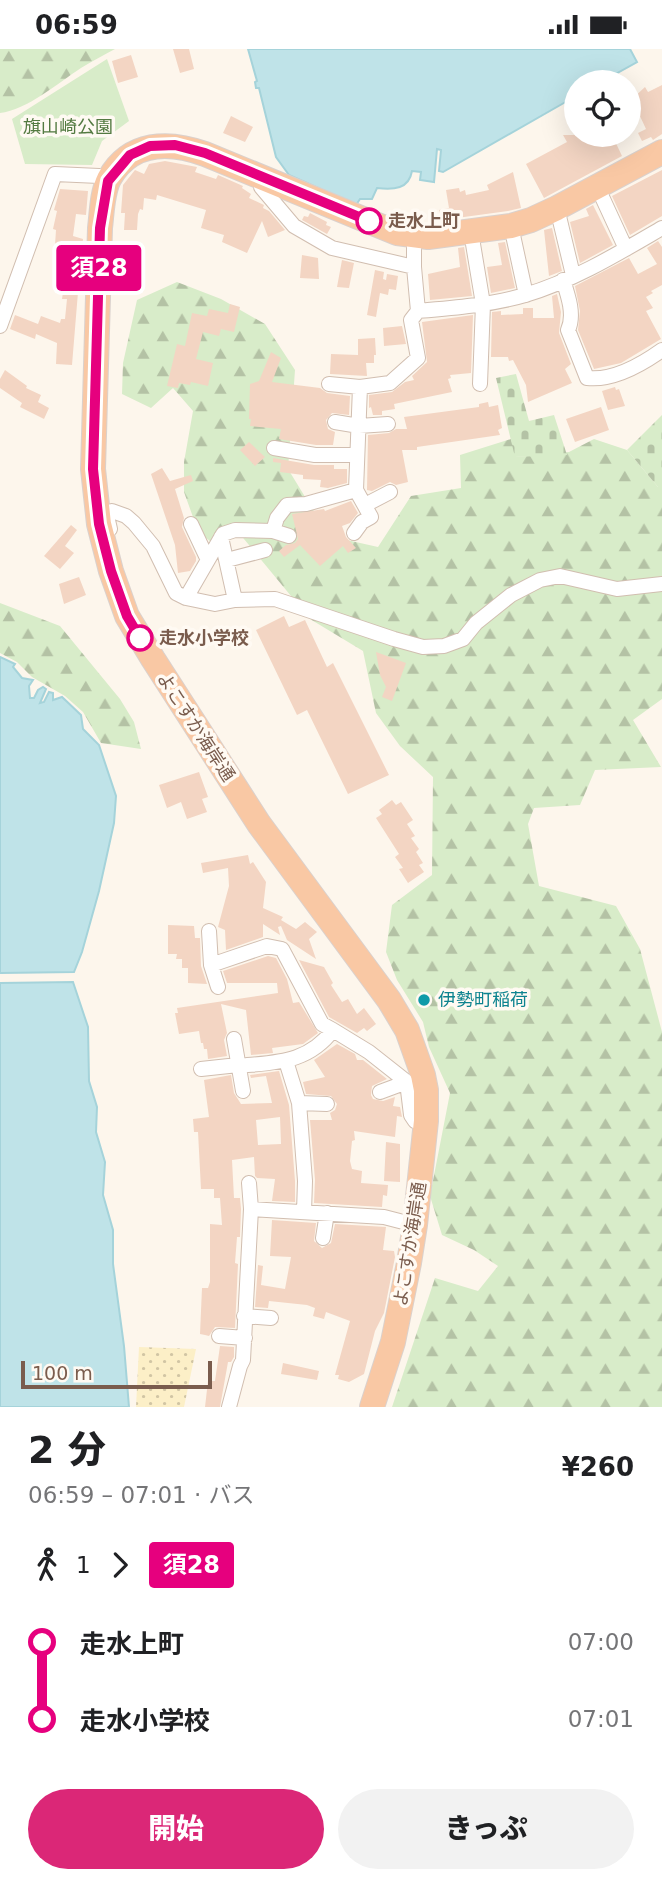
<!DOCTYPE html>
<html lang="ja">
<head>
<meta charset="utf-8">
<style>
	:root { --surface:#fff; --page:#f2f2f2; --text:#202124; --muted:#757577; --accent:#db2777 }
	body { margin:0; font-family:"DejaVu Sans","Noto Sans JP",sans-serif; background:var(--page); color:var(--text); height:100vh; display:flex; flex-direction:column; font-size:26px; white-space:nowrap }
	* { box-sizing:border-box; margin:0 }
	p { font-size:23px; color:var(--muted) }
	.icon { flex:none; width:38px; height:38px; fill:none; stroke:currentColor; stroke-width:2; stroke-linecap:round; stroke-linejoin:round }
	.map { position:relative; height:1358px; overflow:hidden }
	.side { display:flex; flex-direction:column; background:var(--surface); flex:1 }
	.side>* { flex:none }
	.badge { padding:0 14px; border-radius:5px; font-size:24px; line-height:46px }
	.fabs { position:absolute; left:564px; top:21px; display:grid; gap:14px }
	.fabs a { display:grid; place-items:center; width:77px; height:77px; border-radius:50%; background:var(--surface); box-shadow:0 7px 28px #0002; font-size:35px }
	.scale { position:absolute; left:21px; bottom:18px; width:191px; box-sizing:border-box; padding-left:7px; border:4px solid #7a5c4d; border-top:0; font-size:19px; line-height:24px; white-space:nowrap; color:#7a5c4d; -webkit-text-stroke:5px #fffaf3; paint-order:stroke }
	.map>.badge { position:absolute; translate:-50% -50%; box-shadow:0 0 0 4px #fff }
	.legs { display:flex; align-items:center; gap:10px; height:77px; padding:0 28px; font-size:23px }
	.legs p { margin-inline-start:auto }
	.summary { display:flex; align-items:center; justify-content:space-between; height:119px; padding:0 28px }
	h1 { font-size:38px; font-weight:800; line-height:52px }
	.primary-button { display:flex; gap:14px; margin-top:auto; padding:14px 28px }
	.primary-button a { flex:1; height:80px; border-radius:42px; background:var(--accent); color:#fff; font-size:28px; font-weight:800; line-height:80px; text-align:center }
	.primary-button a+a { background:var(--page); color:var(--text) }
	ul { padding:0 28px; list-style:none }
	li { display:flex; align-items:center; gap:24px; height:77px; font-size:26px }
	li i { display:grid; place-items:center; width:10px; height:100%; margin:0 9px; background:currentColor }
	li i::after { content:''; width:18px; height:18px; margin:-9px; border:5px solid; border-radius:50%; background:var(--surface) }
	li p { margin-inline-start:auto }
	li:first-child i { background:linear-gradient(#0000 50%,currentColor 0) }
	li:last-child i { background:linear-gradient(currentColor 50%,#0000 0) }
	.status { display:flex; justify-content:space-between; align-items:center; height:49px; padding:0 35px; background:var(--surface); direction:ltr }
	.status svg { height:19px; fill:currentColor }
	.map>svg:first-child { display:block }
	.green { fill:#d8ecc9 }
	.forest { fill:url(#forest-firs) }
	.sand { fill:url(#sand-dots) }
	.cemetery { fill:url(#cemetery-stones) }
	.water { fill:#bfe3e8; stroke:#a5d3da; stroke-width:2 }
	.building { fill:#f3d5c3; fill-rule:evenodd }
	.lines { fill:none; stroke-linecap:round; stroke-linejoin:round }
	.minor-casing { stroke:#d1beb0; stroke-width:16 }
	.trunk-casing { stroke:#dad1cd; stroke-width:26 }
	.minor { stroke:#fff; stroke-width:14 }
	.trunk { stroke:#f9c8a4; stroke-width:24 }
	.line-1-casing { stroke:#fff; stroke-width:16 }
	.line-1 { stroke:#e6007e; stroke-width:10 }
	.stop-1-dot { fill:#fff; stroke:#e6007e; stroke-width:3.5 }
	.culture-dot { fill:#0f9aa8; stroke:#fffaf3; stroke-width:2.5 }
	.labels { text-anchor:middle; stroke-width:7; stroke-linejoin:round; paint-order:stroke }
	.park-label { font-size:18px; fill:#537a41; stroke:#fffaf3 }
	.stop-label { font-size:18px; font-weight:bold; fill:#7a5c4d; stroke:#fffaf3; text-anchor:start }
	.street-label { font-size:18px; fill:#7a5c4d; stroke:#fffaf3 }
	.culture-label { font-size:18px; fill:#0d838f; stroke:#fffaf3; text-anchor:start }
</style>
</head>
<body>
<div class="status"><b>06:59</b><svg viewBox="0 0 49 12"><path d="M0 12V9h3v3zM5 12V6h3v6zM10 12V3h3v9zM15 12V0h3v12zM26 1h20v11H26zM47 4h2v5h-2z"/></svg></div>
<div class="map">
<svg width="662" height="1358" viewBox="0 0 662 1358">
	<defs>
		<pattern id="forest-firs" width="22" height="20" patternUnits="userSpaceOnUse" patternTransform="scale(1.75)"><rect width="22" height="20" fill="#d8ecc9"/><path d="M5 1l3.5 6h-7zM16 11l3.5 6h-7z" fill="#b4c2a5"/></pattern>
		<pattern id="sand-dots" width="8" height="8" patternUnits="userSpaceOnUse" patternTransform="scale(1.75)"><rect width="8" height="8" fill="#fcefc7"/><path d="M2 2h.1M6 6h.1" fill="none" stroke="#d1c5a4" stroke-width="1.8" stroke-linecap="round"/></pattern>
		<pattern id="cemetery-stones" width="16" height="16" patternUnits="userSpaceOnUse" patternTransform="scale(1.75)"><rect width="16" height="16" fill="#d8ecc9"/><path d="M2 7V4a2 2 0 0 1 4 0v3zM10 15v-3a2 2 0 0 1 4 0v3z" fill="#b4c2a5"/></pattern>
	</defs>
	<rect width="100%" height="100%" fill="#fdf6ec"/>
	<!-- green -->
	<path class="green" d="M 107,10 L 129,72 L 102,92 L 92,116 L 25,115 L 12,70 Z"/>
	<!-- forest -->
	<path class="forest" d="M 0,0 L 115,0 C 104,6 92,12 81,19 C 58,34 27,61 0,64 Z
		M 177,233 L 221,250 L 265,275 L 295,321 L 288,420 L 329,487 L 378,498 L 411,447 L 461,439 L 460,406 L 511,390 L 516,408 L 569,403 L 594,390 L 627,401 L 658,438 L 662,438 L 662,650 L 633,671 L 661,718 L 595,721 L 580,756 L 534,759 L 528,775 L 539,837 L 616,857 L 640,900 L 662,983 L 662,1358 L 392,1358 L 435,1229 L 478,1242 L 498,1217 L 474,1201 L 442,1186 L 430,1147 L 450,1044 L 429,998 L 423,973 L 397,931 L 386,903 L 392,856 L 432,826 L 433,728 L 400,697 L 376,664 L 363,602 L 310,570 L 239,484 L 211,493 L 198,482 L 184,443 L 184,413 L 193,362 L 173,339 L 151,359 L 122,345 L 123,314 L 137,251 Z
		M 0,554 L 60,577 L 120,650 L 134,673 L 141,700 L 101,694 L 83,663 L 65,647 L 32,628 L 17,613 L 0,604 Z"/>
	<!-- sand -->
	<path class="sand" d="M 139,1298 L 196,1300 L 184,1358 L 136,1358 Z"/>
	<!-- cemetery -->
	<path class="cemetery" d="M 516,325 L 529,372 L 554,366 L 567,406 L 515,408 L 496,329 Z
		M 662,366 L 662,438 L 658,438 L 627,401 Z"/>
	<!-- water -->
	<path class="water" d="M 248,0 L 630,0 L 637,13 L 601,33 L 576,33 L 576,47 L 443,123 L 439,122 L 441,101 L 437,100 L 434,133 L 420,131 L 421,123 L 412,122 C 409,140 394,141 377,139 L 372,150 L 360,150 L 356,156 L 289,126 L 276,108 L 259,39 L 256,39 L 255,33 L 257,32 Z
		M 0,608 L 15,615 L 13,618 L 22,629 L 33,631 L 29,637 L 30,649 L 34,649 L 38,641 L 43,638 L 46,640 L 40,654 L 44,653 L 49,643 L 53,644 L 53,651 L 62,648 L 81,666 L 83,680 L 99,696 L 116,747 L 114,774 L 99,842 L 82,903 L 74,923 L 0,924 Z
		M 73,933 L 88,978 L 89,1032 L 97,1058 L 96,1083 L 105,1113 L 103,1146 L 113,1181 L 113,1215 L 124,1297 L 129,1358 L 0,1358 L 0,934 Z"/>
	<!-- building -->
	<path class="building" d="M 173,0 L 189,0 L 194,20 L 180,24 Z
		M 131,6 L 138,28 L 118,34 L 112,12 Z
		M 662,36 L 662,85 L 653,91 L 651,88 L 642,92 L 638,84 L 646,80 L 632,50 L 645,38 L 648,43 Z
		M 231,67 L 253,78 L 245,93 L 223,84 Z
		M 563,86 L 612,86 L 622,107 L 544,149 L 526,115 L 567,93 Z
		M 165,112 L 197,118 L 195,123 L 216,130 L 218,126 L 243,137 L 242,139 L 251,145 L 249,149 L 264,156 L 263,159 L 269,162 L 285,181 L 268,188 L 262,172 L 247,204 L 222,193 L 224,186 L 201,179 L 206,161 L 157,146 L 156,151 L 144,149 L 143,161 L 140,160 L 138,165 L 137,181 L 124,181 L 125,164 L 121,164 L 123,136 L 135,121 L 144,125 L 149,115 Z
		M 662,121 L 662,167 L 630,186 L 612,147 Z
		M 513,123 L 521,159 L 508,162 L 442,171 L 439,161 L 449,159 L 446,141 L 459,139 L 460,143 L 465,141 L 466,146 L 489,141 L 487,136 Z
		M 60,140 L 88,142 L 86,166 L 76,165 L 73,187 L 83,190 L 82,200 L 55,196 L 56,181 L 53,180 L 57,162 L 54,161 Z
		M 593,156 L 613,196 L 580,214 L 570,173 L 589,167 L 586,160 Z
		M 310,164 L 327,173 L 326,176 L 331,178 L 327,185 L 302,171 L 304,167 L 308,168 Z
		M 552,179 L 562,222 L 549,227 L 544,181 Z
		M 658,192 L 662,198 L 662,236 L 651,242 L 653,244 L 646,248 L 653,259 L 646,262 L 661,290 L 621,314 L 594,320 L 578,281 L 580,262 L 575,237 L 629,209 L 638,225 L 657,215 L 647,199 Z
		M 505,193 L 515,239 L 491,244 L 487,218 L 502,216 L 498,194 Z
		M 464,198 L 472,247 L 430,251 L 428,225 L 460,218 L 458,199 Z
		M 302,206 L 318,209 L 319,230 L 300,229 Z
		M 342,211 L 354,214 L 349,239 L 337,238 Z
		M 375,221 L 384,223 L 383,230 L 386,231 L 387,225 L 398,227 L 396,241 L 389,240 L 388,246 L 380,244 L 376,268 L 367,266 Z
		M 65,230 L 79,231 L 72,316 L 56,315 L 57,294 L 36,285 L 35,290 L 10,280 L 15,266 L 38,275 L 41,267 L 60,274 L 61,270 L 65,270 L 67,250 L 62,250 Z
		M 557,245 L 561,263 L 559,284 L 571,315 L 565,320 L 572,334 L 528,353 L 526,336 L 513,311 L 509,312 L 508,308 L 491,308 L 492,263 L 501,262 L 501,266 L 523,265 L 523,259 L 533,259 L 533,269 L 554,269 L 552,247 Z
		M 230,255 L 240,258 L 234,283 L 221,280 L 219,287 L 203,283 L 196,310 L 213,314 L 208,337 L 191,333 L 190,336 L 179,334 L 178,339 L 167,337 L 177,295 L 185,297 L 192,264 L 207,267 L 209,260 L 228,264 Z
		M 473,266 L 471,324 L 450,326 L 451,329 L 448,330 L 452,343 L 394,355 L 395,360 L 382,362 L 382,366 L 373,366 L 371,358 L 369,359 L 369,346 L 392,343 L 405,333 L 414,331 L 412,327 L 427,313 L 422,273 Z
		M 402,277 L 406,295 L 384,297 L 383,279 Z
		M 375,289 L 376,306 L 374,306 L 374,314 L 366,314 L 367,327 L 330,325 L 331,305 L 358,306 L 358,290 Z
		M 271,303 L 281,309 L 272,333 L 320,339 L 327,344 L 350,347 L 349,366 L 332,364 L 326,371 L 328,380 L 335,383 L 333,396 L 316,396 L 279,390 L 281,380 L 250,377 L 251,370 L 249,370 L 250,335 L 259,332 Z
		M 5,321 L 27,337 L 26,339 L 41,346 L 38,353 L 49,359 L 44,370 L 20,358 L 22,354 L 0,339 L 0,330 Z
		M 615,338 L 616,341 L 619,340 L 625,357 L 608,361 L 602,342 Z
		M 488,353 L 489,358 L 498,356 L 502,379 L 498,381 L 500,386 L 417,398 L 417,401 L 402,401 L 408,433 L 396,436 L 390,433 L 372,442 L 367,441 L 368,386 L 389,384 L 396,380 L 407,380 L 404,368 L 479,358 L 479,355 Z
		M 601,358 L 609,381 L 575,393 L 566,370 Z
		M 249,393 L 265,408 L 255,417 L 240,401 Z
		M 273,409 L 314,416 L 334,416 L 334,420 L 347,420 L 347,434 L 328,439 L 320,438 L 321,431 L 303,430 L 303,426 L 280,423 L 281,414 L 273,413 Z
		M 162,419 L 170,432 L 191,426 L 193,432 L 175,440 L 184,469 L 182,478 L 196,508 L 196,512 L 190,522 L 178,524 L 175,496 L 151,425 Z
		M 351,452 L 358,464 L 350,474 L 342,477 L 346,488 L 356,499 L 348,504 L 343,497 L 320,517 L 300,496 L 284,508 L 279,502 L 286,496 L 295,494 L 298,490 L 292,465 L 324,460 L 325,462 Z
		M 71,476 L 77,481 L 65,497 L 74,504 L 60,520 L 44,507 Z
		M 79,528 L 86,546 L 64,555 L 59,535 Z
		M 284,567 L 289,578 L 305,571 L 327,618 L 333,614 L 389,726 L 348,745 L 307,661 L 297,666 L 256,581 Z
		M 376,603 L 406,614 L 392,652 L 382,648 L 386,638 L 380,626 Z
		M 199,723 L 208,748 L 202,750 L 207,763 L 187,770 L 181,753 L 167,759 L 159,736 Z
		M 392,751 L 396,756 L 401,753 L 413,771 L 407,775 L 415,787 L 411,789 L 419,800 L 416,803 L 423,814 L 419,816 L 424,823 L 408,834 L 399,820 L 403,819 L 395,808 L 399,805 L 376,769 L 382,765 L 379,761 Z
		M 248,806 L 250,815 L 253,813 L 266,833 L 263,859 L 283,868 L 281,871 L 296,880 L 305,873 L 317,883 L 309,890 L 316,910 L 287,891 L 281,877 L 278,878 L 280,886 L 263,875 L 263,888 L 226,901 L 225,881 L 218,878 L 229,837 L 228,819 L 203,824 L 201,814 Z
		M 168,876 L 194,877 L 195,889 L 200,889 L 201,917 L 207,935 L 188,934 L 188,919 L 182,919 L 182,910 L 176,910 L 177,905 L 168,905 Z
		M 268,907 L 276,909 L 287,930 L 293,954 L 299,953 L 318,984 L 303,995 L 272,999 L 273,1004 L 251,1006 L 246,961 L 221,955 L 227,984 L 224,991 L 227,1007 L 208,1010 L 207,1000 L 204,1000 L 203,994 L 201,994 L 199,982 L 179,985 L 175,964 L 178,964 L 177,959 L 278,944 L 277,934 L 227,934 L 223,922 Z
		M 299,911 L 324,918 L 333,934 L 331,936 L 342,953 L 348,950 L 357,965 L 364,959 L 376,975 L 367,982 L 364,979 L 357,984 L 329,968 Z
		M 337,995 L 355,1005 L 357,1011 L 363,1011 L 387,1030 L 372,1037 L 371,1046 L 373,1050 L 383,1052 L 395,1048 L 393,1057 L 400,1058 L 402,1068 L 397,1067 L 395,1088 L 354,1082 L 355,1091 L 352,1092 L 350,1112 L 352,1120 L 362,1122 L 361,1134 L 388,1136 L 387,1147 L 383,1146 L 382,1158 L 314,1154 L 315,1131 L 310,1071 L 332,1071 L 330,1064 L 335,1061 L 337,1055 L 331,1047 L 306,1045 L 303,1033 L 325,1028 L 314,1011 Z
		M 279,1022 L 289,1056 L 295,1132 L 295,1153 L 272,1152 L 275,1130 L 257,1129 L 255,1127 L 254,1108 L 232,1111 L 234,1149 L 240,1149 L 241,1160 L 240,1188 L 237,1188 L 235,1214 L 238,1215 L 235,1279 L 215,1278 L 209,1287 L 205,1286 L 200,1285 L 202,1239 L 208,1239 L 210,1233 L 210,1175 L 222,1176 L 220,1149 L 214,1149 L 214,1140 L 201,1140 L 198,1083 L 194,1083 L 193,1070 L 209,1068 L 204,1031 L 231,1026 L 234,1044 L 241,1055 L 272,1054 L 266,1027 L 251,1029 L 250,1026 ZM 280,1068 L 281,1095 L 258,1096 L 256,1071 Z
		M 386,1093 L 400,1095 L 400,1133 L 384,1132 Z
		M 272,1171 L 316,1174 L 314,1192 L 322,1199 L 331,1194 L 335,1175 L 386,1178 L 383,1201 L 394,1202 L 395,1208 L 384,1264 L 375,1282 L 364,1325 L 349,1333 L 338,1330 L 339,1326 L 335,1326 L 350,1272 L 326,1263 L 324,1270 L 313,1267 L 315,1259 L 307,1256 L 269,1252 L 268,1259 L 255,1258 L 258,1216 L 263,1217 L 261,1236 L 285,1240 L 291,1208 L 270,1207 Z
		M 220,1297 L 234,1298 L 234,1308 L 231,1313 L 228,1313 L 220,1358 L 205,1358 L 208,1332 L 215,1332 Z
		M 283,1314 L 319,1322 L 317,1331 L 281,1325 Z"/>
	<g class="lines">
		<defs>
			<path id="minor" d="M 261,128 L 261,138 L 294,177 L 332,199 L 414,218
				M 597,137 L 626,200
				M 557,159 L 573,226
				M 511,177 L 526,246
				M 471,183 L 483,255 L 480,335
				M 414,188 L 414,218 L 418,262 C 454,259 491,256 525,246 C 573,232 619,204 662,179
				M 563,231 C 568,246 575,266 568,281 L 587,329 C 613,332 641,316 662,301
				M 0,277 L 55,125 L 99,127 L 108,132
				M 329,335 L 360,338
				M 335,373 L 359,377 L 388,375
				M 274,399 L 315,406 L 357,406
				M 365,456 L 390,443
				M 191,475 L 208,511
				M 110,480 L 107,467 L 112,462 L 126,467 L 134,474 L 153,497 L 176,544 L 186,549 L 215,555 L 235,551 L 275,550 L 394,590 L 423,598 L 444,597 L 463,590 L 476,574 L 511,546 L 540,531 L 560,527 L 617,540 L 662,535
				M 273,482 L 289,487
				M 354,484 L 362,473 L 371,468 L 356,441
				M 221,488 L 235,551
				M 227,511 L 265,501
				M 186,549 L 223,485 L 235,481 L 273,482 L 277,469 L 287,456 L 306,455 L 356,441 L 360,338 L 390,334 L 418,309 L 411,271 L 418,262
				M 209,882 L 211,916 L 218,938
				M 211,916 L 267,897 L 282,900 L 322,975 L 333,981
				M 234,990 L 243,1042
				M 286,1012 L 299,1054 L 305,1132 L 304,1163
				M 239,1017 C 277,1013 308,1014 333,981 L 369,1003 L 407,1033 L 411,1066 L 415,1072 L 426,1072
				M 201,1020 L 238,1016
				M 380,1043 L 407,1033
				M 299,1054 L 327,1055
				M 251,1160 L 384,1168 L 415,1176
				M 323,1189 L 327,1164
				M 244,1267 L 271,1269
				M 219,1287 L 245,1289
				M 229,1358 L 240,1317 L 243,1311 L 251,1160 L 249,1134"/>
			<path id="trunk" d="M 372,1358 L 393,1293 L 409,1214 L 415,1176 L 426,1072 L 426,1041 L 423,1026 L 407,981 L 389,951 L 259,775 L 153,610 L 127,567 L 111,522 L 99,475 L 93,420 L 100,179 C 102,163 102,144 109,130 C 130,92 169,92 205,105 L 397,184 L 428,188 L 511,177 L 531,171 L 557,159 L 662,103"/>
		</defs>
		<!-- minor casing -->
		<use href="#minor" class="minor-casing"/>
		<!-- trunk casing -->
		<use href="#trunk" class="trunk-casing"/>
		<!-- minor -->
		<use href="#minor" class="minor"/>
		<!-- trunk -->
		<use href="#trunk" class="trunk"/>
	</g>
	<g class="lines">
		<defs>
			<path id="line-1" d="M 140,589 L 127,567 L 111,522 L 99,475 L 93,420 L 100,179 L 108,132 L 130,106 L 150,97 L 175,96 L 205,104 L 369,172"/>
		</defs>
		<!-- line-1 casing -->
		<use href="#line-1" class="line-1-casing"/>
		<!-- line-1 -->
		<use href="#line-1" class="line-1"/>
	</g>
	<!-- markers -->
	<g class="stop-1-dot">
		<circle cx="369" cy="172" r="12"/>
		<circle cx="140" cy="589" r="12"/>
	</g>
	<circle class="culture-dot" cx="424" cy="951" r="7"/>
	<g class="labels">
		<!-- park labels -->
		<g class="park-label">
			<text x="68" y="84">旗山崎公園</text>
		</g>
		<!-- stop labels -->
		<g class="stop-label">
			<text x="388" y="178">走水上町</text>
			<text x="159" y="595">走水小学校</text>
		</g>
		<!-- street labels -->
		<g class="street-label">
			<text transform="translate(196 678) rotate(57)" y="6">よこすか海岸通</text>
			<text transform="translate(410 1195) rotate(-81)" y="6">よこすか海岸通</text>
		</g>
		<!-- culture labels -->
		<g class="culture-label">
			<text x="438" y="957">伊勢町稲荷</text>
		</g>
	</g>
</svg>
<div class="fabs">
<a><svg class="icon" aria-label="locate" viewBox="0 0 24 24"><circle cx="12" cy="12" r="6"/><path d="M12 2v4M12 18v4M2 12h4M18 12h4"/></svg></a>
</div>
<div class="scale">100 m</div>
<b class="badge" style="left:99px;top:219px;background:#e6007e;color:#fff">須28</b>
</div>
<section class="side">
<div class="summary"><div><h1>2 分</h1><p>06:59 – 07:01 · バス</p></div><b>¥260</b></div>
<div class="legs"><svg class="icon" aria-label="walk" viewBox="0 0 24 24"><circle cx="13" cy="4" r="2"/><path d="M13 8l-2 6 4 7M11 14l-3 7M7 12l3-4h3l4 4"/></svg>1<svg class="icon" aria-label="forward" viewBox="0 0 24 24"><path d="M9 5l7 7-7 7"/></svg><b class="badge" style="background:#e6007e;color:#fff">須28</b></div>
<ul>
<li><i style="color:#e6007e"></i><b>走水上町</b><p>07:00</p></li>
<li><i style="color:#e6007e"></i><b>走水小学校</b><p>07:01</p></li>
</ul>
<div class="primary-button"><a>開始</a><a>きっぷ</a></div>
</section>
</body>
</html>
